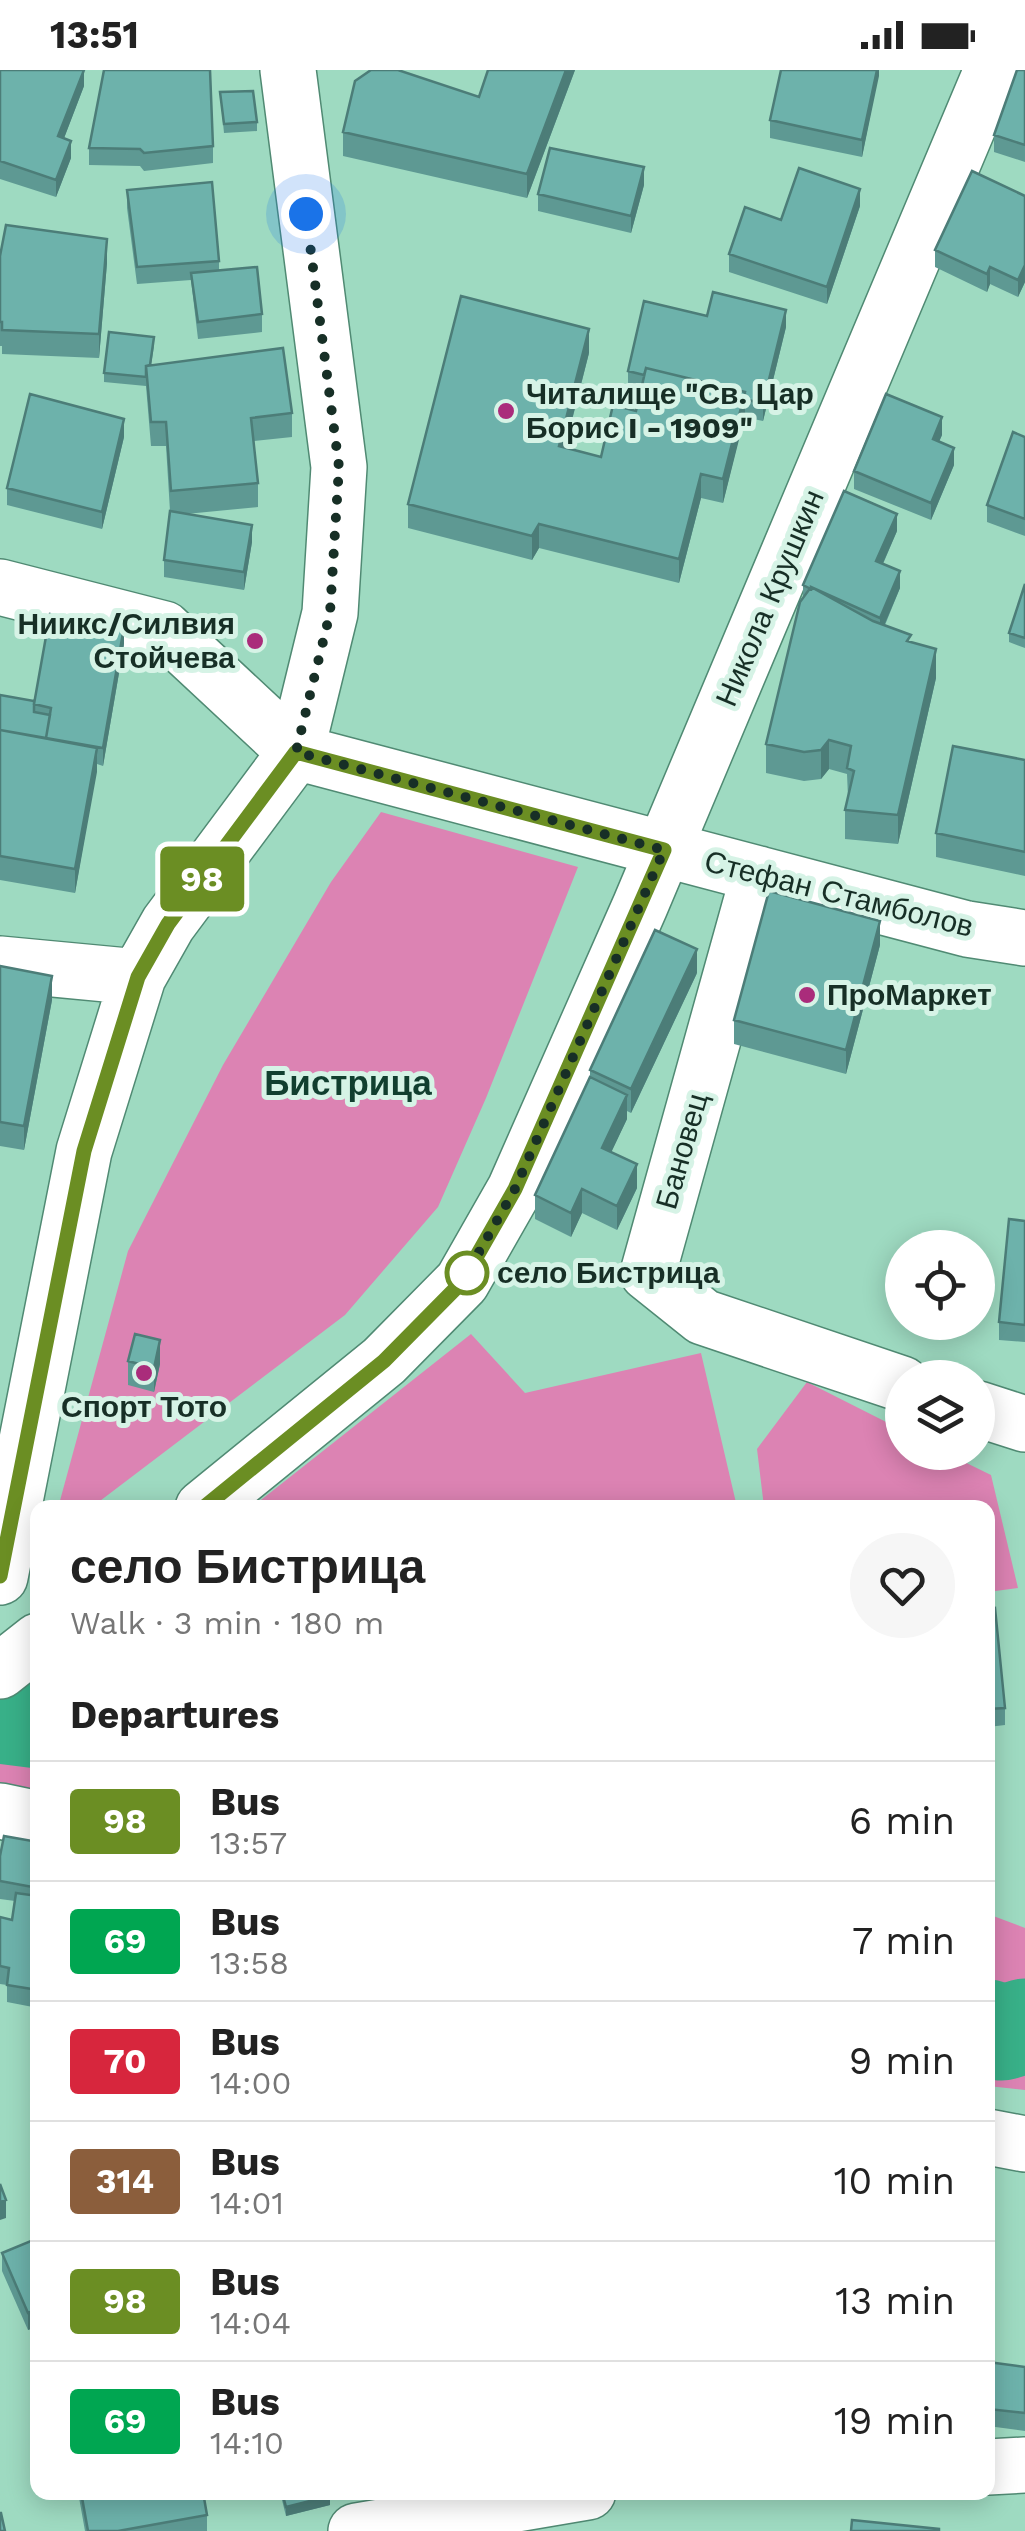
<!DOCTYPE html>
<html lang="en">
<head>
<meta charset="utf-8">
<style>
	:root { --surface:#fff; --page:#f6f6f6; --text:#222; --muted:#767676; --line:#e0e0e0 }
	body { margin:0; font-family:"Work Sans",sans-serif; background:var(--page); color:var(--text); height:100vh; display:flex; flex-direction:column; font-size:38px; white-space:nowrap }
	* { box-sizing:border-box; margin:0 }
	p { font-size:32px; color:var(--muted) }
	.icon { flex:none; width:55px; height:55px; fill:none; stroke:currentColor; stroke-width:2; stroke-linecap:round; stroke-linejoin:round }
	.map { position:relative; flex:1; overflow:hidden }
	.panel { position:absolute; left:30px; top:1430px; width:965px; height:1000px; display:flex; flex-direction:column; background:var(--surface); border-radius:20px; box-shadow:0 5px 25px #0003 }
	.panel>* { flex:none }
	.badge { padding:0 20px; border-radius:8px; font-size:35px; line-height:65px }
	.fabs { position:absolute; left:885px; top:1160px; display:grid; gap:20px }
	.fabs a { display:grid; place-items:center; width:110px; height:110px; border-radius:50%; background:var(--surface); box-shadow:0 5px 25px #0003; font-size:50px }
	.you { position:absolute; width:50px; height:50px; margin:-25px; border:8px solid #fff; border-radius:50%; background:#1a73e8; box-shadow:0 0 0 15px #1a73e833 }
	.map>.badge { position:absolute; translate:-50% -50%; box-shadow:0 0 0 5px #fff }
	h2 { padding:0 40px; font-size:38px; line-height:90px }
	.round { display:grid; place-items:center; flex:none; width:105px; height:105px; border-radius:52px; background:var(--page) }
	.summary { display:flex; align-items:center; justify-content:space-between; height:170px; padding:0 40px }
	h1 { font-size:48px; font-weight:800; line-height:75px }
	ul { padding:0; list-style:none }
	li { display:flex; align-items:center; gap:30px; height:120px; padding:0 40px; border-top:2px solid var(--line) }
	li div { flex:1 }
	li b { display:block; font-size:38px }
	li em { font-style:normal }
	li .badge { min-width:110px; font-weight:700; text-align:center }
	.status { display:flex; justify-content:space-between; align-items:center; height:70px; padding:0 50px; background:var(--surface); direction:ltr }
	.status svg { height:28px; fill:currentColor }
	.map>svg:first-child { display:block }
	.green { fill:#dc83b3 }
	.lines { fill:none; stroke-linecap:round; stroke-linejoin:round }
	.river { stroke:#38b088; stroke-width:95 }
	.street-casing { stroke:#508a73; stroke-width:58 }
	.secondary-casing { stroke:#508a73; stroke-width:58 }
	.street { stroke:#fff; stroke-width:55 }
	.secondary { stroke:#fff; stroke-width:55 }
	.wall { fill:#5e9993 }
	.shaded-wall { fill:#4c7d78 }
	.building { fill:#6db2ab; stroke:#4c7d78; stroke-width:2.5 }
	.line-casing { stroke:#fff; stroke-width:22 }
	.line { stroke:#6b8e23; stroke-width:15 }
	.walk { stroke:#172f26; stroke-width:10; stroke-dasharray:0 18 }
	.poi-dot { fill:#aa2c7b; stroke:#d6f3e6; stroke-width:4 }
	.stop-dot { fill:#fff; stroke:#6b8e23; stroke-width:5 }
	.labels { text-anchor:middle; stroke-width:10; stroke-linejoin:round; paint-order:stroke }
	.poi-label { font-size:30px; font-weight:bold; fill:#172f26; stroke:#d6f3e6; text-anchor:start }
	.street-label { font-size:30px; fill:#172f26; stroke:#d6f3e6 }
	.stop-label { font-size:30px; font-weight:bold; fill:#172f26; stroke:#d6f3e6; text-anchor:start }
	.quarter-label { font-size:35px; font-weight:bold; fill:#113f2f; stroke:#d6f3e6 }
</style>
</head>
<body>
<div class="status"><b>13:51</b><svg viewBox="0 0 49 12"><path d="M0 12V9h3v3zM5 12V6h3v6zM10 12V3h3v9zM15 12V0h3v12zM26 1h20v11H26zM47 4h2v5h-2z"/></svg></div>
<div class="map">
<svg width="1025" height="2461" viewBox="0 0 1025 2461">
	<rect width="100%" height="100%" fill="#9edac1"/>
	<!-- green -->
	<path class="green" d="M 381,742 L 578,797 L 486,1028 L 438,1137 L 345,1245 L 92,1437 L 58,1438 L 128,1181 L 223,995 L 331,812 Z
		M 471,1264 L 525,1323 L 701,1283 L 737,1437 L 252,1437 Z
		M 807,1312 L 902,1360 L 902,1382 L 946,1383 L 991,1405 L 1018,1518 L 988,1522 L 988,1438 L 764,1437 L 757,1379 Z
		M 37,1612 L 37,1721 L 0,1714 L 0,1643 Z
		M 988,1844 L 1025,1858 L 1025,2020 L 988,2016 Z"/>
	<g class="lines">
		<!-- river -->
		<path class="river" d="M 0,1646 L 38,1651
			M 988,1957 L 1002,1963 L 1025,1956"/>
		<defs>
			<path id="street" d="M 0,517 L 164,559 L 296,682 L 967,859 L 1025,868
				M 759,804 L 648,1203 L 703,1247 L 902,1314
				M 0,894 L 138,907
				M 978,1339 L 1025,1354
				M 0,1507 L 84,1081 L 138,907 L 168,854 L 296,682 L 330,543 L 339,397 L 288,0
				M 0,1741 L 38,1749
				M 988,2067 L 1025,2074
				M 988,2397 L 1025,2395
				M 356,2461 L 588,2422"/>
			<path id="secondary" d="M 203,1438 L 384,1291 L 462,1212 L 515,1119 L 640,836 L 992,0
				M 0,1601 L 38,1571"/>
		</defs>
		<!-- street casing -->
		<use href="#street" class="street-casing"/>
		<!-- secondary casing -->
		<use href="#secondary" class="secondary-casing"/>
		<!-- street -->
		<use href="#street" class="street"/>
		<!-- secondary -->
		<use href="#secondary" class="secondary"/>
	</g>
	<!-- wall -->
	<path class="wall" d="M 0,0 L 84,16 L 64,68 L 71,88 L 56,127 L 0,109 Z
		M 488,0 L 575,0 L 527,128 L 343,86 L 343,62 L 479,27 Z
		M 879,0 L 862,87 L 770,68 L 770,50 Z
		M 1025,0 L 1025,92 L 994,82 L 994,65 Z
		M 220,22 L 257,52 L 257,61 L 224,63 Z
		M 213,76 L 213,93 L 144,101 L 140,96 L 89,95 L 89,78 Z
		M 644,115 L 631,163 L 538,141 L 538,124 Z
		M 127,120 L 219,191 L 219,201 L 262,244 L 262,262 L 198,269 L 191,210 L 137,214 L 127,138 Z
		M 1025,126 L 1025,212 L 1018,227 L 990,214 L 987,222 L 935,197 L 935,180 Z
		M 860,136 L 827,234 L 729,202 L 729,184 L 781,150 Z
		M 0,186 L 107,193 L 99,288 L 2,284 L 2,276 L 0,276 Z
		M 707,246 L 786,257 L 763,351 L 744,347 L 723,433 L 701,428 L 679,513 L 539,478 L 532,490 L 408,458 L 408,434 L 589,283 L 565,378 L 601,387 L 636,341 L 640,322 L 628,319 L 628,301 Z
		M 154,276 L 151,295 L 292,343 L 292,367 L 254,371 L 258,413 L 258,437 L 186,444 L 252,472 L 244,520 L 164,507 L 164,490 L 170,441 L 166,376 L 151,376 L 146,316 L 104,312 L 104,303 Z
		M 942,365 L 939,371 L 954,395 L 931,450 L 854,419 L 854,401 Z
		M 124,367 L 102,459 L 7,435 L 7,418 Z
		M 1025,367 L 1025,466 L 987,452 L 987,435 Z
		M 897,461 L 883,494 L 900,518 L 885,555 L 911,572 L 936,608 L 898,774 L 845,769 L 845,740 L 848,727 L 847,704 L 829,699 L 821,709 L 804,711 L 766,703 L 766,674 L 803,528 L 803,515 Z
		M 1025,514 L 1025,578 L 1009,572 L 1009,563 Z
		M 124,574 L 103,696 L 97,694 L 75,823 L 0,810 L 0,625 L 34,631 Z
		M 1025,690 L 1025,806 L 936,787 L 936,763 Z
		M 880,875 L 846,1004 L 734,974 L 734,950 Z
		M 0,896 L 52,930 L 24,1080 L 0,1076 Z
		M 697,903 L 631,1043 L 627,1041 L 627,1049 L 611,1082 L 637,1118 L 617,1160 L 582,1143 L 571,1167 L 535,1149 L 535,1125 L 590,1008 L 590,1000 Z
		M 1025,1151 L 1025,1272 L 999,1270 L 999,1252 Z
		M 128,1291 L 160,1294 L 154,1322 L 128,1315 Z
		M 988,1539 L 1005,1638 L 1005,1655 L 988,1657 Z
		M 38,1772 L 38,1938 L 7,1932 L 7,1915 L 0,1914 L 0,1847 L 12,1850 L 15,1831 L 0,1829 L 0,1786 Z
		M 38,2168 L 38,2256 L 28,2260 L 2,2201 L 2,2183 Z
		M 988,2292 L 1025,2297 L 1025,2361 L 988,2356 Z
		M 78,2422 L 203,2422 L 207,2445 L 207,2461 L 85,2461 Z
		M 280,2422 L 329,2422 L 330,2435 L 286,2446 Z"/>
	<!-- shaded-wall -->
	<path class="shaded-wall" d="M 84,0 L 84,16 L 58,84 L 58,66 Z
		M 566,0 L 575,0 L 527,128 L 527,104 Z
		M 877,0 L 879,0 L 879,6 L 862,87 L 862,70 Z
		M 71,71 L 71,88 L 56,127 L 56,110 Z
		M 644,97 L 644,115 L 631,163 L 631,146 Z
		M 860,119 L 860,136 L 827,234 L 827,217 Z
		M 107,169 L 107,193 L 99,288 L 99,264 Z
		M 1025,195 L 1025,212 L 1018,227 L 1018,210 Z
		M 990,197 L 990,214 L 987,222 L 987,204 Z
		M 786,240 L 786,257 L 763,351 L 763,334 Z
		M 589,259 L 589,283 L 559,400 L 559,376 Z
		M 745,322 L 745,346 L 723,433 L 723,409 Z
		M 942,347 L 942,365 L 933,386 L 933,369 Z
		M 124,349 L 124,367 L 102,459 L 102,442 Z
		M 954,378 L 954,395 L 931,450 L 931,433 Z
		M 701,404 L 701,428 L 679,513 L 679,489 Z
		M 897,444 L 897,461 L 876,509 L 876,491 Z
		M 539,454 L 539,478 L 532,490 L 532,466 Z
		M 252,455 L 252,472 L 244,520 L 244,502 Z
		M 900,501 L 900,518 L 880,565 L 880,548 Z
		M 124,557 L 124,574 L 103,696 L 103,678 Z
		M 936,579 L 936,608 L 898,774 L 898,745 Z
		M 829,670 L 829,699 L 821,709 L 821,680 Z
		M 97,678 L 97,702 L 75,823 L 75,799 Z
		M 880,851 L 880,875 L 846,1004 L 846,980 Z
		M 697,879 L 697,903 L 631,1043 L 631,1019 Z
		M 52,906 L 52,930 L 24,1080 L 24,1056 Z
		M 627,1025 L 627,1049 L 602,1102 L 602,1078 Z
		M 637,1094 L 637,1118 L 617,1160 L 617,1136 Z
		M 582,1119 L 582,1143 L 571,1167 L 571,1143 Z
		M 160,1270 L 160,1294 L 154,1322 L 154,1298 Z
		M 6,2130 L 6,2148 L 0,2150 L 0,2132 Z
		M 38,2239 L 38,2256 L 28,2260 L 28,2243 Z
		M 330,2426 L 330,2435 L 286,2446 L 286,2437 Z"/>
	<!-- building -->
	<path class="building" d="M 0,0 L 84,0 L 58,66 L 71,71 L 56,110 L 0,91 Z
		M 104,0 L 210,0 L 213,76 L 144,83 L 140,79 L 89,78 Z
		M 371,0 L 398,0 L 479,27 L 488,0 L 566,0 L 527,104 L 343,62 L 355,11 Z
		M 781,0 L 877,0 L 862,70 L 770,50 Z
		M 1017,0 L 1025,0 L 1025,75 L 994,65 Z
		M 253,21 L 257,52 L 224,54 L 220,22 Z
		M 550,78 L 644,97 L 631,146 L 538,124 Z
		M 799,98 L 860,119 L 827,217 L 729,184 L 745,137 L 781,150 Z
		M 972,101 L 1025,126 L 1025,195 L 1018,210 L 990,197 L 987,204 L 935,180 Z
		M 212,112 L 219,191 L 137,197 L 127,120 Z
		M 6,155 L 107,169 L 99,264 L 2,260 L 2,252 L 0,252 L 0,186 Z
		M 257,197 L 262,244 L 198,252 L 191,203 Z
		M 713,222 L 786,240 L 763,334 L 745,329 L 745,322 L 646,298 L 644,305 L 628,301 L 644,231 L 707,246 Z
		M 461,226 L 589,259 L 559,376 L 601,387 L 613,335 L 636,341 L 646,298 L 745,322 L 723,409 L 701,404 L 679,489 L 539,454 L 532,466 L 408,434 Z
		M 109,262 L 154,267 L 150,295 L 146,296 L 146,307 L 104,303 Z
		M 283,278 L 292,343 L 251,348 L 258,413 L 171,421 L 166,352 L 151,352 L 146,296 Z
		M 30,324 L 124,349 L 102,442 L 7,418 Z
		M 886,324 L 942,347 L 933,369 L 954,378 L 931,433 L 854,401 Z
		M 1013,362 L 1025,367 L 1025,449 L 987,435 Z
		M 844,421 L 897,444 L 876,491 L 900,501 L 880,548 L 811,517 L 811,519 L 803,515 Z
		M 170,441 L 252,455 L 244,502 L 164,490 Z
		M 1025,514 L 1025,568 L 1009,563 Z
		M 811,517 L 873,551 L 911,565 L 907,571 L 936,579 L 898,745 L 845,740 L 854,701 L 847,698 L 851,676 L 829,670 L 821,680 L 804,682 L 766,674 L 800,532 Z
		M 50,544 L 124,557 L 103,678 L 46,668 L 51,638 L 34,634 Z
		M 0,625 L 34,631 L 34,642 L 50,645 L 46,668 L 0,660 Z
		M 0,660 L 97,678 L 75,799 L 0,786 Z
		M 953,676 L 1025,690 L 1025,782 L 936,763 Z
		M 769,821 L 880,851 L 846,980 L 734,950 Z
		M 655,860 L 697,879 L 631,1019 L 590,1000 Z
		M 0,896 L 52,906 L 24,1056 L 0,1052 Z
		M 590,1007 L 627,1025 L 602,1078 L 637,1094 L 617,1136 L 582,1119 L 571,1143 L 535,1125 Z
		M 1009,1149 L 1025,1151 L 1025,1255 L 999,1252 Z
		M 135,1264 L 160,1270 L 154,1298 L 128,1291 Z
		M 995,1538 L 1005,1638 L 988,1639 L 988,1539 Z
		M 4,1766 L 38,1772 L 38,1818 L 0,1811 L 0,1786 Z
		M 16,1823 L 38,1826 L 38,1920 L 7,1915 L 9,1898 L 0,1896 L 0,1847 L 12,1850 Z
		M 0,2114 L 6,2130 L 0,2132 Z
		M 38,2168 L 38,2239 L 28,2243 L 2,2183 Z
		M 988,2292 L 1025,2297 L 1025,2343 L 988,2339 Z
		M 81,2422 L 203,2422 L 207,2445 L 118,2461 L 88,2461 Z
		M 282,2422 L 329,2422 L 330,2426 L 286,2437 Z
		M 0,2443 L 1,2443 L 5,2461 L 0,2461 Z
		M 852,2450 L 939,2459 L 939,2461 L 851,2461 Z"/>
	<g class="lines">
		<defs>
			<path id="line" d="M 0,1506 L 84,1081 L 138,907 L 168,854 L 296,682 L 664,780 L 515,1119 L 462,1212 L 384,1291 L 203,1438"/>
		</defs>
		<!-- line casing -->
		<use href="#line" class="line-casing"/>
		<!-- line -->
		<use href="#line" class="line"/>
		<!-- walk -->
		<path class="walk" d="M 306,144 L 339,397 L 330,543 L 296,682 L 664,780 L 515,1119 L 462,1212 L 467,1203"/>
	</g>
	<!-- markers -->
	<g class="poi-dot">
		<circle cx="506" cy="341" r="10"/>
		<circle cx="255" cy="571" r="10"/>
		<circle cx="807" cy="925" r="10"/>
		<circle cx="144" cy="1303" r="10"/>
	</g>
	<circle class="stop-dot" cx="467" cy="1203" r="20"/>
	<g class="labels">
		<!-- poi labels -->
		<g class="poi-label">
			<text x="526" y="334">Читалище "Св. Цар<tspan x="526" dy="34">Борис I - 1909"</tspan></text>
			<text x="235" y="564" text-anchor="end">Ниикс/Силвия<tspan x="235" dy="34">Стойчева</tspan></text>
			<text x="827" y="935">ПроМаркет</text>
			<text x="144" y="1347" text-anchor="middle">Спорт Тото</text>
		</g>
		<!-- street labels -->
		<g class="street-label">
			<text transform="translate(770 528) rotate(-67)" y="10">Никола Крушкин</text>
			<text transform="translate(839 824) rotate(14)" y="10">Стефан Стамболов</text>
			<text transform="translate(682 1081) rotate(-74)" y="10">Бановец</text>
		</g>
		<!-- stop labels -->
		<g class="stop-label">
			<text x="497" y="1213">село Бистрица</text>
		</g>
		<!-- quarter labels -->
		<g class="quarter-label">
			<text x="348" y="1025">Бистрица</text>
		</g>
	</g>
</svg>
<div class="fabs">
<a><svg class="icon" aria-label="locate" viewBox="0 0 24 24"><circle cx="12" cy="12" r="6"/><path d="M12 2v4M12 18v4M2 12h4M18 12h4"/></svg></a>
<a><svg class="icon" aria-label="layers" viewBox="0 0 24 24"><path d="M12 4l9 5-9 5-9-5zM3 14l9 5 9-5"/></svg></a>
</div>
<div class="you" style="left:306px;top:144px"></div>
<b class="badge" style="left:202px;top:809px;background:#6b8e23;color:#fff">98</b>
<section class="panel">
<div class="summary"><div><h1>село Бистрица</h1><p>Walk · 3 min · 180 m</p></div><a class="round"><svg class="icon" aria-label="heart" viewBox="0 0 24 24"><path d="M12 20l-8-8c-3-5 5-10 8-4 3-6 11-1 8 4z"/></svg></a></div>
<h2>Departures</h2>
<ul>
<li><span class="badge" style="background:#6b8e23;color:#fff">98</span><div><b>Bus</b><p>13:57</p></div><em>6 min</em></li>
<li><span class="badge" style="background:#00a651;color:#fff">69</span><div><b>Bus</b><p>13:58</p></div><em>7 min</em></li>
<li><span class="badge" style="background:#d7263d;color:#fff">70</span><div><b>Bus</b><p>14:00</p></div><em>9 min</em></li>
<li><span class="badge" style="background:#8b5e3c;color:#fff">314</span><div><b>Bus</b><p>14:01</p></div><em>10 min</em></li>
<li><span class="badge" style="background:#6b8e23;color:#fff">98</span><div><b>Bus</b><p>14:04</p></div><em>13 min</em></li>
<li><span class="badge" style="background:#00a651;color:#fff">69</span><div><b>Bus</b><p>14:10</p></div><em>19 min</em></li>
</ul>
</section>
</div>
</body>
</html>
